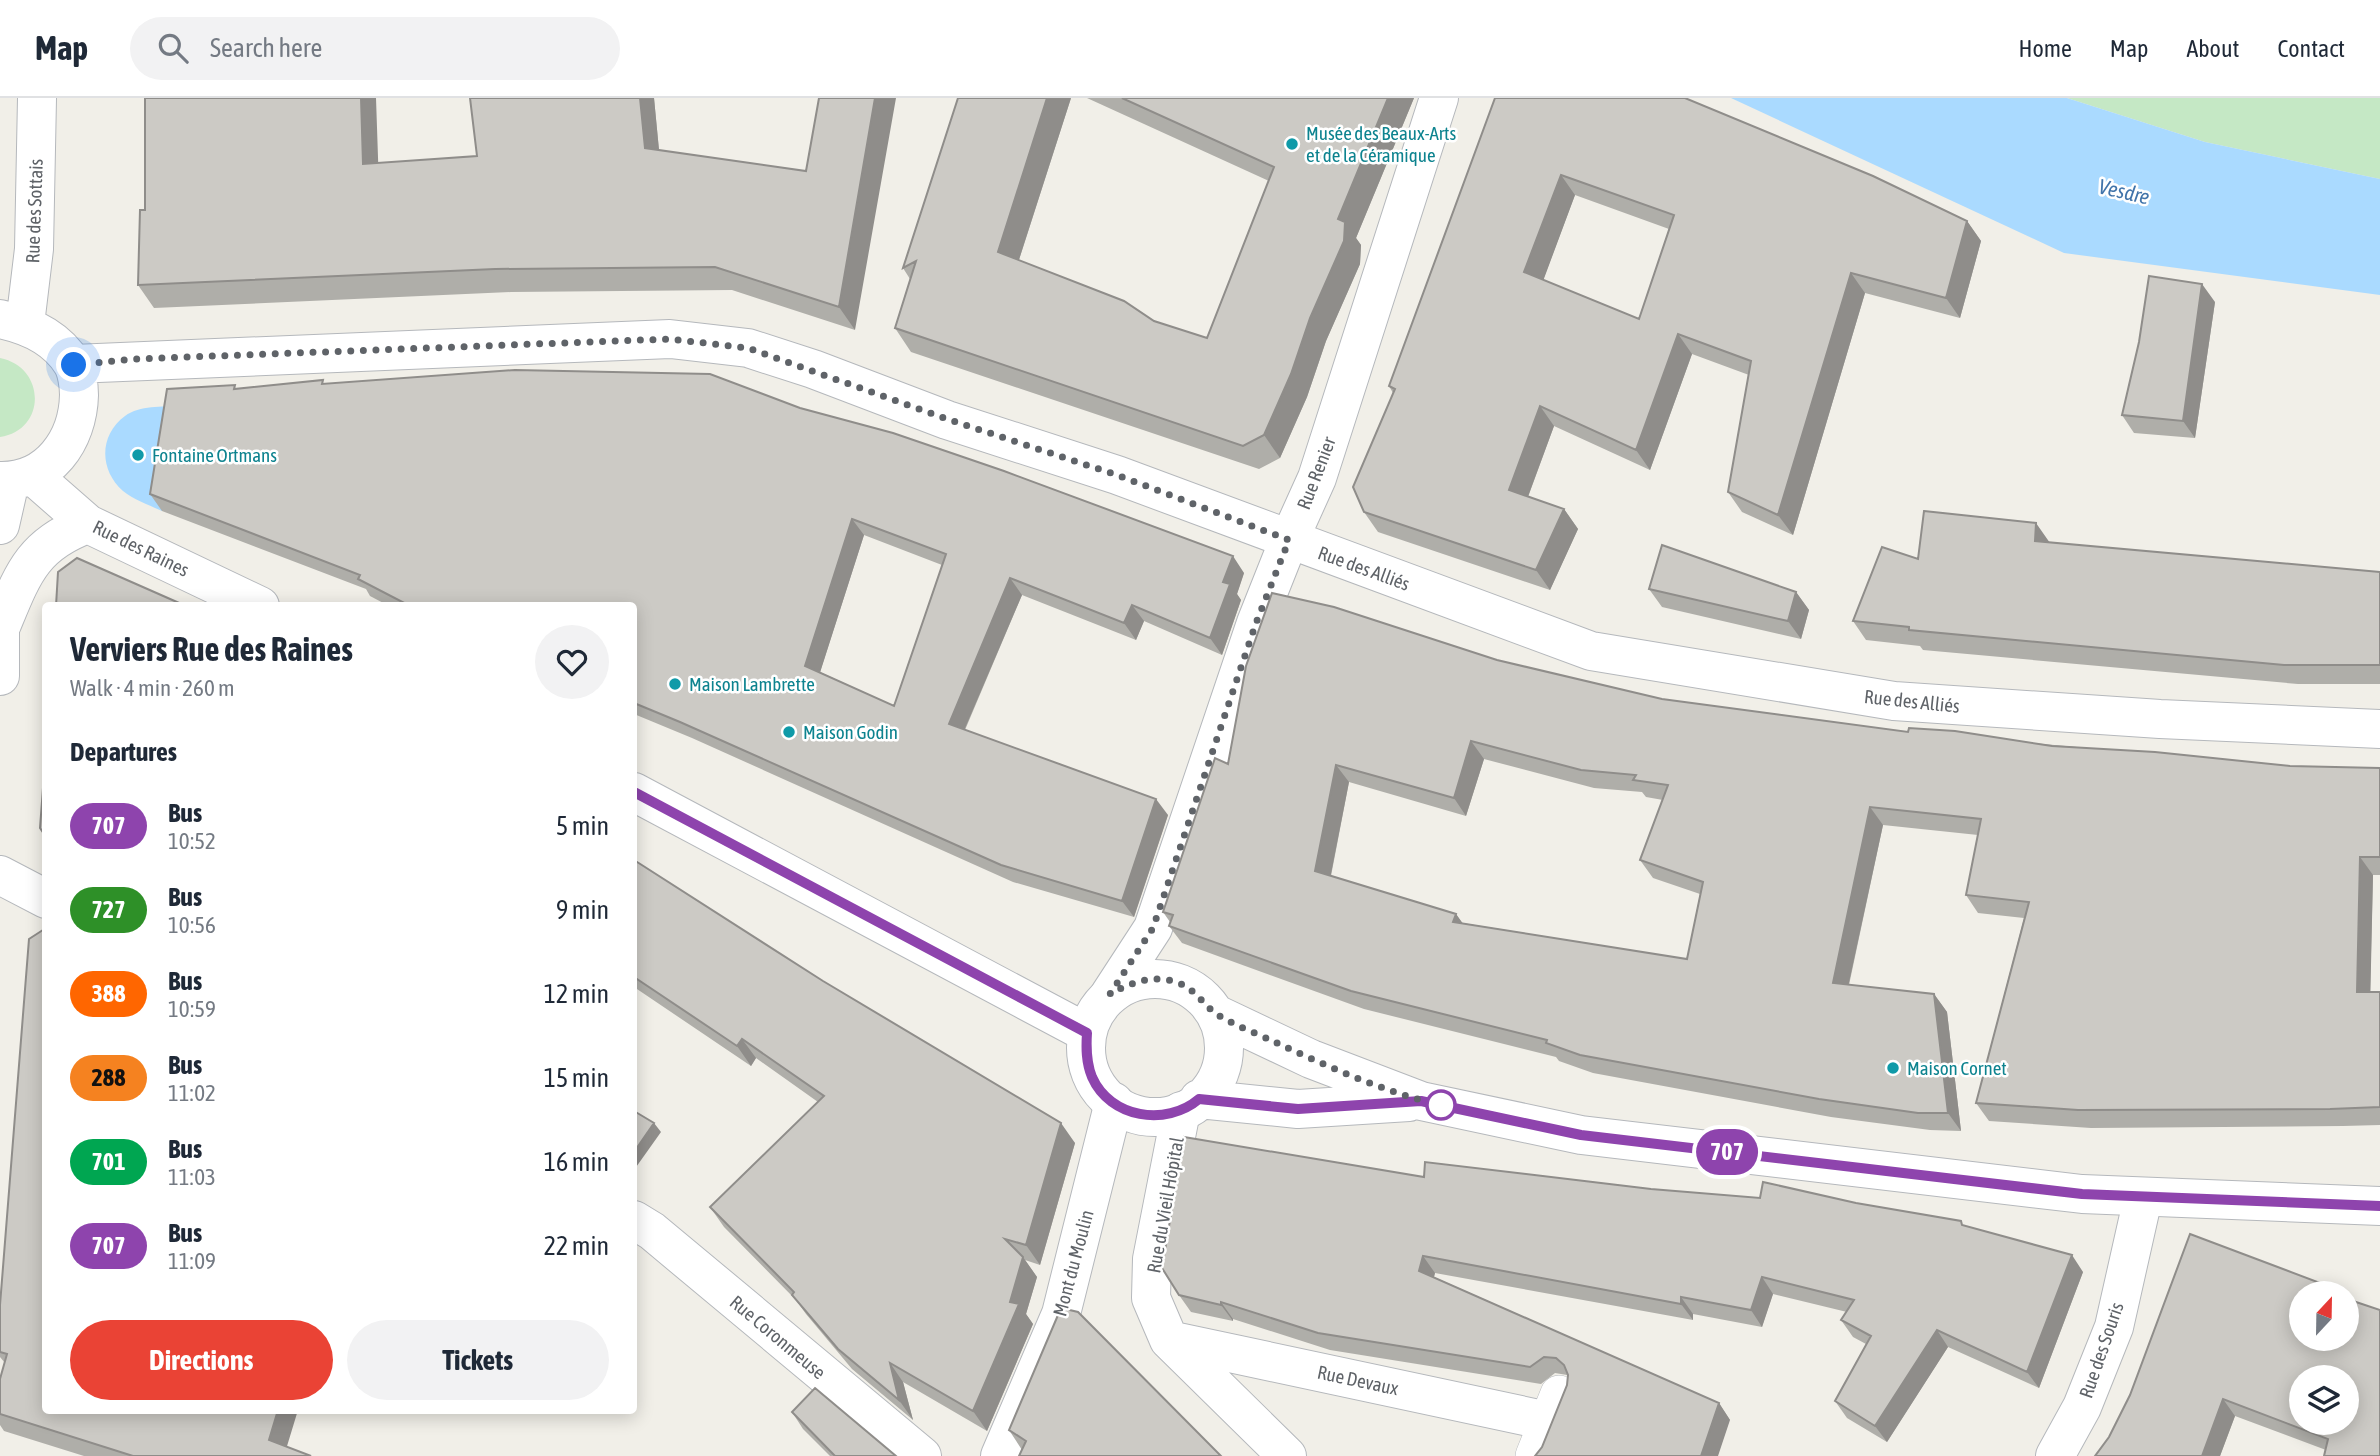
<!DOCTYPE html>
<html lang="en">
<head>
<meta charset="utf-8">
<style>
	:root { --surface:#fff; --page:#f2f2f3; --text:#1f2937; --muted:#747a83; --line:#e0e1e3; --accent:#ea4335 }
	body { margin:0; font-family:"Asap Condensed",sans-serif; background:var(--page); color:var(--text); height:100vh; display:flex; flex-direction:column; font-size:26px; white-space:nowrap }
	* { box-sizing:border-box; margin:0 }
	p { font-size:23px; color:var(--muted) }
	.icon { flex:none; width:38px; height:38px; fill:none; stroke:currentColor; stroke-width:2; stroke-linecap:round; stroke-linejoin:round }
	.map { position:relative; flex:1; overflow:hidden }
	.side { position:absolute; left:42px; top:504px; width:595px; height:812px; display:flex; flex-direction:column; background:var(--surface); border-radius:7px; box-shadow:0 4px 18px #0003 }
	.side>* { flex:none }
	.badge { padding:0 14px; border-radius:23px; font-size:24px; line-height:46px }
	.needle { width:46px; rotate:22deg }
	.buttons { position:absolute; left:2289px; top:1183px; display:grid; gap:14px }
	.buttons a { display:grid; place-items:center; width:70px; height:70px; border-radius:50%; background:var(--surface); box-shadow:0 4px 18px #0003; font-size:35px }
	.you { position:absolute; width:35px; height:35px; margin:-18px; border:5px solid #fff; border-radius:50%; background:#1a73e8; box-shadow:0 0 0 10px #1a73e833 }
	.map>.badge { position:absolute; translate:-50% -50%; box-shadow:0 0 0 4px #fff }
	h2 { padding:0 28px; font-size:26px; line-height:63px }
	.round { display:grid; place-items:center; flex:none; width:74px; height:74px; border-radius:37px; background:var(--page) }
	.headline { display:flex; align-items:center; justify-content:space-between; height:119px; padding:0 28px }
	h1 { font-size:33px; font-weight:700; line-height:52px }
	.button { display:flex; gap:14px; margin-top:auto; padding:14px 28px }
	.button a { flex:1; height:80px; border-radius:42px; background:var(--accent); color:#fff; font-size:28px; font-weight:700; line-height:80px; text-align:center }
	.button a+a { background:var(--page); color:var(--text) }
	ul { padding:0; list-style:none }
	li { display:flex; align-items:center; gap:21px; height:84px; padding:0 28px }
	li div { flex:1 }
	li b { display:block; font-size:26px }
	li em { font-style:normal }
	li .badge { min-width:77px; font-weight:700; text-align:center }
	header { display:flex; align-items:center; gap:42px; box-sizing:border-box; height:98px; padding:0 35px; background:var(--surface); border-bottom:2px solid var(--line) }
	header strong { font-size:33px }
	nav { display:flex; gap:38px; margin-inline-start:auto; font-size:24px }
	.search { width:490px; height:63px; background:var(--page); display:flex; align-items:center; gap:18px; box-sizing:border-box; padding:0 24px; border-radius:38px; color:var(--muted); font-size:26px }
	.map>svg:first-child { display:block }
	.green { fill:#c5e8c5 }
	.water { fill:#aadaff }
	.lines { fill:none; stroke-linecap:round; stroke-linejoin:round }
	.pedestrian-casing { stroke:#b5b8bc; stroke-width:38 }
	.minor-casing { stroke:#b5b8bc; stroke-width:40 }
	.tertiary-casing { stroke:#b5b8bc; stroke-width:40 }
	.pedestrian { stroke:#fff; stroke-width:37 }
	.minor { stroke:#fff; stroke-width:38 }
	.tertiary { stroke:#fff; stroke-width:38 }
	.wall { fill:#afaea9; fill-rule:evenodd }
	.shaded-wall { fill:#8f8d8a }
	.building { fill:#cccac5; stroke:#8f8d8a; stroke-width:2; fill-rule:evenodd }
	.line-casing { stroke:#fff; stroke-width:16 }
	.line { stroke:#8e44ad; stroke-width:10 }
	.walk { stroke:#5f6368; stroke-width:7; stroke-dasharray:0 12.6 }
	.culture-dot { fill:#0f9aa8; stroke:#fff; stroke-width:2.5 }
	.stop-dot { fill:#fff; stroke:#8e44ad; stroke-width:3.5 }
	.labels { text-anchor:middle; stroke-width:5; stroke-linejoin:round; paint-order:stroke }
	.culture-label { font-size:19px; fill:#0d838f; stroke:#fff; text-anchor:start }
	.street-label { font-size:19px; fill:#5f6368; stroke:#fff }
	.water-label { font-size:21px; font-style:italic; fill:#4174aa; stroke:#fff }
</style>
</head>
<body>
<header>
<strong>Map</strong>
<div class="search"><svg class="icon" aria-label="search" viewBox="0 0 24 24"><circle cx="10" cy="10" r="6"/><path d="M15 15l6 6"/></svg>Search here</div>
<nav><a>Home</a><a>Map</a><a>About</a><a>Contact</a></nav>
</header>
<div class="map">
<svg width="2380" height="1358" viewBox="0 0 2380 1358">
	<rect width="100%" height="100%" fill="#f1efe8"/>
	<!-- green -->
	<path class="green" d="M 2067,0 L 2380,0 L 2380,81 L 2205,44 Z
		M 0,260 C 46,269 47,332 0,339 Z"/>
	<!-- water -->
	<path class="water" d="M 1731,0 L 2067,0 L 2205,44 L 2380,81 L 2380,197 L 2064,155 Z
		M 179,308 L 162,413 C 149,407 134,402 123,393 C 99,372 99,337 125,318 C 140,307 162,309 179,308 Z"/>
	<g class="lines">
		<defs>
			<path id="pedestrian" d="M 1534,1358 L 1559,1296"/>
			<path id="minor" d="M 0,777 L 46,801
				M 1110,896 L 1153,830 L 1256,525 L 1289,442
				M 1181,1013 L 1152,1161 L 1151,1200 L 1169,1242 L 1287,1358
				M 634,1122 L 652,1133 L 922,1358
				M 1169,1242 L 1548,1323
				M 1000,1358 L 1061,1216 L 1114,1004
				M 2055,1358 L 2082,1309 L 2114,1229 L 2143,1100"/>
			<path id="tertiary" d="M 0,221 C 29,227 56,239 72,265 C 77,273 79,288 79,297 C 78,342 49,384 0,383
				M 25,226 L 34,151 L 37,0
				M 74,266 L 670,241 L 748,250 L 813,271 L 947,322 L 1117,377 L 1591,553 L 1894,603 L 2160,621 L 2380,631
				M 32,377 L 88,426 L 260,508
				M 0,427 L 10,383
				M 1289,442 L 1317,380 L 1439,0
				M 0,517 L 0,578
				M 2,526 C 23,475 33,446 88,426
				M 634,694 L 1087,935
				M1086 950a69 69 0 1 1 138 0a69 69 0 1 1-138 0Z
				M 1216,916 L 1311,961 L 1421,1003 L 1581,1037 L 2082,1096 L 2380,1108
				M 1199,1001 L 1298,1011 L 1409,1004"/>
		</defs>
		<!-- pedestrian casing -->
		<use href="#pedestrian" class="pedestrian-casing"/>
		<!-- minor casing -->
		<use href="#minor" class="minor-casing"/>
		<!-- tertiary casing -->
		<use href="#tertiary" class="tertiary-casing"/>
		<!-- pedestrian -->
		<use href="#pedestrian" class="pedestrian"/>
		<!-- minor -->
		<use href="#minor" class="minor"/>
		<!-- tertiary -->
		<use href="#tertiary" class="tertiary"/>
	</g>
	<!-- wall -->
	<path class="wall" d="M 470,0 L 654,0 L 659,52 L 806,73 L 855,232 L 732,192 L 511,194 L 154,210 L 138,187 L 145,112 L 378,65 L 477,58 Z
		M 1071,0 L 1019,162 L 1154,223 L 1207,240 L 1269,83 L 1087,0 L 1414,0 L 1356,140 L 1361,147 L 1360,166 L 1326,243 L 1307,299 L 1280,360 L 1259,371 L 911,254 L 895,230 L 910,181 L 903,170 Z
		M 1495,0 L 1967,123 L 1981,143 L 1960,220 L 1865,195 L 1793,437 L 1742,414 L 1728,394 L 1749,277 L 1692,256 L 1650,372 L 1554,328 L 1528,399 L 1564,411 L 1578,431 L 1550,492 L 1378,434 L 1364,414 L 1393,295 L 1389,288 ZM 1575,97 L 1669,131 L 1639,221 L 1543,182 Z
		M 2215,204 L 2195,340 L 2134,335 L 2122,317 Z
		M 325,285 L 800,310 L 1244,475 L 1237,496 L 1241,502 L 1222,557 L 1144,523 L 1136,542 L 1022,497 L 965,632 L 1168,717 L 1134,819 L 1013,784 L 692,640 L 634,616 L 634,508 L 389,508 L 370,498 L 366,491 L 162,413 L 150,396 ZM 864,437 L 942,467 L 894,608 L 820,574 Z
		M 2050,445 L 2380,474 L 2380,586 L 2298,586 L 1923,552 L 1920,548 L 1866,542 L 1853,523 L 1918,461 Z
		M 1649,491 L 1796,494 L 1809,512 L 1801,541 L 1662,509 Z
		M 1497,562 L 1662,601 L 1908,634 L 2290,668 L 2380,670 L 2380,777 L 2373,777 L 2370,894 L 2380,894 L 2380,1027 L 2343,1028 L 2091,1030 L 1989,1023 L 1976,1005 L 2024,820 L 1978,815 L 1966,797 L 1978,737 L 1883,727 L 1849,887 L 1934,896 L 1947,914 L 1961,1033 L 1930,1032 L 1831,1019 L 1593,975 L 1559,963 L 1556,959 L 1364,911 L 1182,845 L 1169,828 L 1170,824 L 1163,814 L 1228,666 ZM 1484,661 L 1594,690 L 1642,694 L 1646,699 L 1663,702 L 1640,762 L 1653,780 L 1700,796 L 1687,861 L 1462,825 L 1456,816 L 1331,778 L 1349,684 L 1466,718 Z
		M 634,762 L 1075,1045 L 1040,1167 L 1025,1162 L 1037,1179 L 1026,1216 L 1033,1226 L 987,1333 L 903,1284 L 913,1322 L 852,1271 L 806,1216 L 796,1202 L 724,1129 L 710,1109 L 818,1004 L 756,960 L 751,968 L 634,889 Z
		M 1424,1079 L 1651,1091 L 1760,1100 L 1856,1105 L 1965,1128 L 2083,1174 L 2039,1290 L 1948,1249 L 1887,1344 L 1847,1320 L 1835,1303 L 1866,1246 L 1853,1239 L 1841,1222 L 1847,1214 L 1773,1196 L 1762,1229 L 1693,1216 L 1693,1222 L 1435,1175 L 1434,1179 L 1719,1305 L 1730,1322 L 1542,1349 L 1567,1287 L 1567,1277 L 1555,1275 L 1541,1286 L 1330,1252 L 1233,1221 L 1233,1223 L 1191,1214 L 1179,1197 Z
		M 2190,1136 L 2336,1191 L 2339,1195 L 2301,1195 L 2301,1241 L 2347,1241 L 2347,1201 L 2380,1212 L 2380,1358 L 2324,1358 L 2326,1352 L 2235,1318 L 2220,1358 L 2095,1358 L 2109,1339 L 2130,1297 ZM 2301,1279 L 2347,1279 L 2347,1325 L 2301,1325 Z
		M 0,1207 L 287,1349 L 311,1358 L 84,1358 L 4,1333 L 0,1327 L 0,1281 L 5,1265 L 0,1259 Z
		M 792,1314 L 896,1358 L 830,1358 L 803,1331 Z
		M 1009,1332 L 1221,1358 L 1022,1352 Z"/>
	<!-- shaded-wall -->
	<path class="shaded-wall" d="M 361,0 L 376,0 L 379,89 L 363,66 Z
		M 640,0 L 654,0 L 661,73 L 645,50 Z
		M 875,0 L 896,0 L 855,232 L 839,209 Z
		M 1047,0 L 1071,0 L 1014,177 L 998,154 Z
		M 1388,0 L 1414,0 L 1356,140 L 1361,147 L 1360,166 L 1326,243 L 1307,299 L 1280,360 L 1264,337 L 1338,121 Z
		M 1561,77 L 1575,97 L 1539,194 L 1524,174 Z
		M 1967,123 L 1981,143 L 1960,220 L 1946,200 Z
		M 1851,175 L 1865,195 L 1793,437 L 1778,417 Z
		M 2202,186 L 2215,204 L 2195,340 L 2183,323 Z
		M 1678,236 L 1692,256 L 1650,372 L 1636,352 Z
		M 1540,308 L 1554,328 L 1523,412 L 1509,392 Z
		M 1564,411 L 1578,431 L 1550,492 L 1536,472 Z
		M 852,421 L 864,437 L 817,584 L 805,568 Z
		M 2036,425 L 2050,445 L 2035,443 Z
		M 1233,458 L 1244,475 L 1237,496 L 1241,502 L 1222,557 L 1210,540 L 1223,484 Z
		M 1010,480 L 1022,497 L 960,642 L 949,626 Z
		M 1796,494 L 1809,512 L 1801,541 L 1788,523 Z
		M 1132,507 L 1144,523 L 1136,542 L 1124,525 Z
		M 1471,643 L 1484,661 L 1466,718 L 1454,700 Z
		M 1336,667 L 1349,684 L 1328,791 L 1315,773 Z
		M 1156,701 L 1168,717 L 1134,819 L 1122,803 Z
		M 1870,709 L 1883,727 L 1845,903 L 1833,885 Z
		M 2360,759 L 2373,777 L 2370,912 L 2357,894 Z
		M 1456,816 L 1469,834 L 1453,824 Z
		M 1934,896 L 1947,914 L 1961,1033 L 1948,1015 Z
		M 742,941 L 756,960 L 751,968 L 737,948 Z
		M 654,1025 L 661,1034 L 634,1072 L 634,1054 Z
		M 1061,1025 L 1075,1045 L 1040,1167 L 1026,1147 Z
		M 2072,1157 L 2083,1174 L 2039,1290 L 2027,1274 Z
		M 1423,1158 L 1435,1175 L 1431,1189 L 1419,1173 Z
		M 1023,1159 L 1037,1179 L 1026,1216 L 1033,1226 L 987,1333 L 973,1313 L 1010,1204 Z
		M 1762,1179 L 1773,1196 L 1762,1229 L 1751,1212 Z
		M 1681,1199 L 1693,1216 L 1693,1222 L 1681,1206 Z
		M 1221,1204 L 1233,1221 L 1233,1223 L 1221,1207 Z
		M 1937,1232 L 1948,1249 L 1887,1344 L 1875,1328 Z
		M 890,1265 L 903,1284 L 913,1322 L 899,1302 Z
		M 2223,1301 L 2235,1318 L 2220,1358 L 2202,1358 Z
		M 1719,1305 L 1730,1322 L 1718,1358 L 1701,1358 Z
		M 278,1312 L 298,1312 L 284,1358 L 269,1342 Z"/>
	<!-- building -->
	<path class="building" d="M 145,0 L 361,0 L 363,66 L 477,58 L 470,0 L 640,0 L 645,50 L 806,73 L 819,0 L 875,0 L 839,209 L 715,169 L 495,171 L 138,187 L 140,112 L 145,112 Z
		M 958,0 L 1047,0 L 998,154 L 1124,203 L 1154,223 L 1207,240 L 1274,69 L 1122,0 L 1388,0 L 1338,121 L 1345,124 L 1344,143 L 1310,220 L 1291,276 L 1264,337 L 1243,348 L 895,230 L 916,163 L 903,170 Z
		M 1495,0 L 1685,0 L 1873,78 L 1967,123 L 1946,200 L 1851,175 L 1778,417 L 1728,394 L 1751,263 L 1678,236 L 1636,352 L 1540,308 L 1509,392 L 1564,411 L 1536,472 L 1364,414 L 1353,389 L 1395,291 L 1389,288 ZM 1561,77 L 1674,117 L 1639,221 L 1524,174 Z
		M 2149,178 L 2202,186 L 2183,323 L 2122,317 L 2139,244 Z
		M 515,272 L 710,276 L 800,310 L 893,335 L 1004,373 L 1233,458 L 1223,484 L 1230,486 L 1210,540 L 1132,507 L 1124,525 L 1010,480 L 949,626 L 1156,701 L 1122,803 L 1001,767 L 680,624 L 634,605 L 634,508 L 410,508 L 358,481 L 360,477 L 150,396 L 167,291 L 235,287 L 234,291 L 323,282 L 322,286 ZM 852,421 L 946,456 L 894,608 L 805,568 Z
		M 1924,413 L 2036,425 L 2035,443 L 2380,474 L 2380,567 L 2284,567 L 1909,532 L 1909,529 L 1853,523 L 1882,449 L 1918,461 Z
		M 1662,447 L 1796,494 L 1788,523 L 1649,491 Z
		M 77,460 L 186,508 L 56,508 L 58,474 Z
		M 1272,495 L 1334,509 L 1497,562 L 1662,601 L 1908,634 L 1909,630 L 1955,633 L 2052,648 L 2155,654 L 2290,668 L 2380,670 L 2380,759 L 2360,759 L 2357,894 L 2380,894 L 2380,1009 L 2330,1011 L 2078,1012 L 1976,1005 L 2029,804 L 1966,797 L 1981,721 L 1870,709 L 1833,885 L 1934,896 L 1948,1015 L 1918,1015 L 1819,1001 L 1580,957 L 1546,945 L 1547,942 L 1351,893 L 1169,828 L 1173,817 L 1163,814 L 1215,660 L 1228,666 L 1246,568 ZM 1471,643 L 1581,672 L 1636,677 L 1633,682 L 1668,687 L 1640,762 L 1703,784 L 1687,861 L 1453,824 L 1456,816 L 1315,773 L 1336,667 L 1454,700 Z
		M 46,650 L 46,739 L 40,730 Z
		M 634,762 L 823,883 L 1061,1025 L 1026,1147 L 1005,1141 L 1023,1159 L 1010,1204 L 1019,1206 L 973,1313 L 890,1265 L 899,1302 L 838,1251 L 792,1197 L 794,1194 L 710,1109 L 824,998 L 742,941 L 737,948 L 634,879 Z
		M 46,830 L 46,1312 L 278,1312 L 269,1342 L 311,1358 L 133,1358 L 0,1316 L 0,1281 L 7,1256 L 0,1254 L 0,1207 L 29,841 Z
		M 634,1013 L 654,1025 L 634,1054 Z
		M 1184,1039 L 1424,1079 L 1425,1064 L 1651,1091 L 1760,1100 L 1763,1084 L 1856,1105 L 1961,1123 L 1962,1127 L 2072,1157 L 2027,1274 L 1937,1232 L 1875,1328 L 1835,1303 L 1871,1238 L 1841,1222 L 1854,1202 L 1762,1179 L 1751,1212 L 1681,1199 L 1681,1206 L 1423,1158 L 1419,1173 L 1719,1305 L 1701,1358 L 1535,1358 L 1542,1349 L 1567,1287 L 1568,1277 L 1564,1267 L 1556,1260 L 1544,1259 L 1530,1269 L 1318,1235 L 1221,1204 L 1221,1207 L 1179,1197 L 1162,1170 Z
		M 2190,1136 L 2336,1191 L 2334,1195 L 2301,1195 L 2301,1241 L 2347,1241 L 2347,1201 L 2380,1212 L 2380,1358 L 2324,1358 L 2328,1341 L 2223,1301 L 2202,1358 L 2095,1358 L 2109,1339 L 2130,1297 ZM 2301,1279 L 2347,1279 L 2347,1325 L 2301,1325 Z
		M 1061,1210 L 1078,1214 L 1221,1358 L 1019,1358 L 1026,1343 L 1009,1332 Z
		M 815,1290 L 896,1358 L 835,1358 L 792,1314 Z"/>
	<g class="lines">
		<defs>
			<path id="line" d="M 634,694 L 1087,935 C 1086,950 1086,964 1092,979 C 1110,1020 1166,1029 1199,1001 L 1298,1011 L 1421,1003 L 1581,1037 L 2082,1096 L 2380,1108"/>
		</defs>
		<!-- line casing -->
		<use href="#line" class="line-casing"/>
		<!-- line -->
		<use href="#line" class="line"/>
		<!-- walk -->
		<path class="walk" d="M 74,267 L 135,261 L 670,241 L 748,250 L 947,321 L 1117,377 L 1289,442 L 1256,525 L 1153,830 L 1110,896 C 1130,885 1153,876 1176,884 C 1195,890 1203,907 1218,917 C 1236,928 1258,936 1277,945 C 1331,970 1389,996 1448,1009 L 1441,1007"/>
	</g>
	<!-- markers -->
	<g class="culture-dot">
		<circle cx="1292" cy="46" r="7"/>
		<circle cx="138" cy="357" r="7"/>
		<circle cx="675" cy="586" r="7"/>
		<circle cx="789" cy="634" r="7"/>
		<circle cx="1893" cy="970" r="7"/>
	</g>
	<circle class="stop-dot" cx="1441" cy="1007" r="14"/>
	<g class="labels">
		<!-- culture labels -->
		<g class="culture-label">
			<text x="1306" y="42">Musée des Beaux-Arts<tspan x="1306" dy="22">et de la Céramique</tspan></text>
			<text x="152" y="364">Fontaine Ortmans</text>
			<text x="689" y="593">Maison Lambrette</text>
			<text x="803" y="641">Maison Godin</text>
			<text x="1907" y="977">Maison Cornet</text>
		</g>
		<!-- street labels -->
		<g class="street-label">
			<text transform="translate(34 113) rotate(-88)" y="7">Rue des Sottais</text>
			<text transform="translate(1316 375) rotate(-69)" y="7">Rue Renier</text>
			<text transform="translate(141 450) rotate(26)" y="7">Rue des Raines</text>
			<text transform="translate(1364 470) rotate(20)" y="7">Rue des Alliés</text>
			<text transform="translate(1912 603) rotate(6)" y="7">Rue des Alliés</text>
			<text transform="translate(1165 1107) rotate(-80)" y="7">Rue du Vieil Hôpital</text>
			<text transform="translate(1073 1165) rotate(-75)" y="7">Mont du Moulin</text>
			<text transform="translate(778 1239) rotate(40)" y="7">Rue Coronmeuse</text>
			<text transform="translate(2101 1252) rotate(-71)" y="7">Rue des Souris</text>
			<text transform="translate(1358 1282) rotate(12)" y="7">Rue Devaux</text>
		</g>
		<!-- water labels -->
		<g class="water-label">
			<text transform="translate(2124 94) rotate(13)" y="7">Vesdre</text>
		</g>
	</g>
</svg>
<div class="buttons">
<a><svg class="needle" viewBox="-14 -14 28 28"><path d="M0-13l5 13h-10z" fill="#e53935"/><path d="M0 13l5-13h-10z" fill="#747a83"/></svg></a>
<a><svg class="icon" aria-label="layers" viewBox="0 0 24 24"><path d="M12 4l9 5-9 5-9-5zM3 14l9 5 9-5"/></svg></a>
</div>
<div class="you" style="left:74px;top:267px"></div>
<b class="badge" style="left:1727px;top:1054px;background:#8e44ad;color:#fff">707</b>
<section class="side">
<div class="headline"><div><h1>Verviers Rue des Raines</h1><p>Walk · 4 min · 260 m</p></div><a class="round"><svg class="icon" aria-label="heart" viewBox="0 0 24 24"><path d="M12 20l-8-8c-3-5 5-10 8-4 3-6 11-1 8 4z"/></svg></a></div>
<h2>Departures</h2>
<ul>
<li><span class="badge" style="background:#8e44ad;color:#fff">707</span><div><b>Bus</b><p>10:52</p></div><em>5 min</em></li>
<li><span class="badge" style="background:#2e9028;color:#fff">727</span><div><b>Bus</b><p>10:56</p></div><em>9 min</em></li>
<li><span class="badge" style="background:#f60;color:#fff">388</span><div><b>Bus</b><p>10:59</p></div><em>12 min</em></li>
<li><span class="badge" style="background:#f58220;color:#111">288</span><div><b>Bus</b><p>11:02</p></div><em>15 min</em></li>
<li><span class="badge" style="background:#00a651;color:#fff">701</span><div><b>Bus</b><p>11:03</p></div><em>16 min</em></li>
<li><span class="badge" style="background:#8e44ad;color:#fff">707</span><div><b>Bus</b><p>11:09</p></div><em>22 min</em></li>
</ul>
<div class="button"><a>Directions</a><a>Tickets</a></div>
</section>
</div>
</body>
</html>
